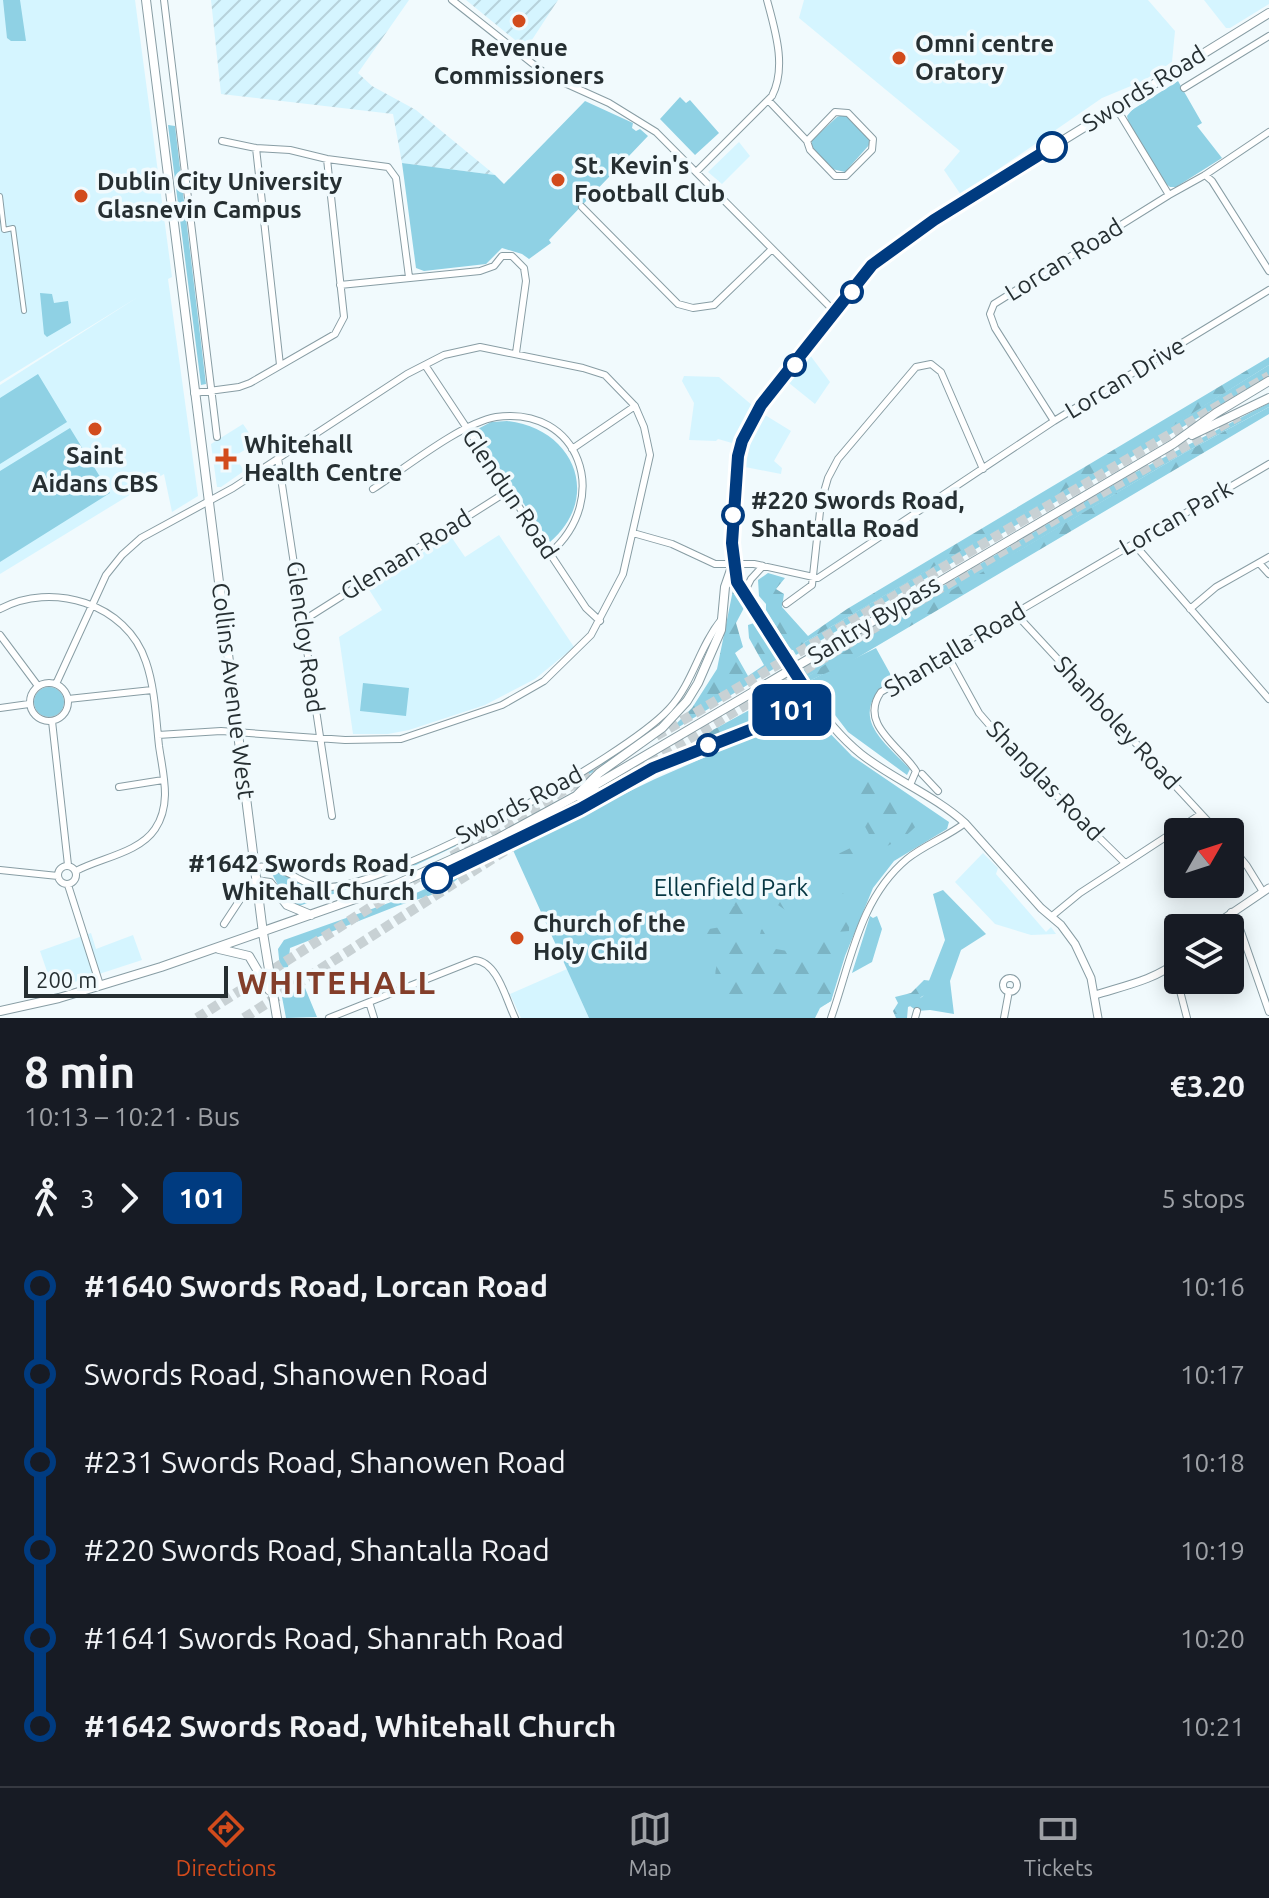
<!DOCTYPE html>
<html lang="en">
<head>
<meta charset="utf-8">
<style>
	:root { --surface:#171b24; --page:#20242c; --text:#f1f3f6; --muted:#9ea1a6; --line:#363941; --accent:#d24b1c }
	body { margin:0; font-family:Ubuntu,sans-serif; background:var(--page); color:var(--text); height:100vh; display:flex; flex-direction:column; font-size:30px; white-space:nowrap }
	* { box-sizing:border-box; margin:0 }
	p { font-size:26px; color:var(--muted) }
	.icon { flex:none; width:44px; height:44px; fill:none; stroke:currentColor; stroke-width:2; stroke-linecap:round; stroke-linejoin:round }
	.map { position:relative; height:1018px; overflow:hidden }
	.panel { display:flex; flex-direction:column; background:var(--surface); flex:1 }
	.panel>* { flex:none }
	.badge { padding:0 16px; border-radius:12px; font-size:28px; line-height:52px }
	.needle { width:52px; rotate:51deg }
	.buttons { position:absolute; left:1164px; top:818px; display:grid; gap:16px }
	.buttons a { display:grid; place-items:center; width:80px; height:80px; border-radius:8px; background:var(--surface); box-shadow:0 4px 20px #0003; font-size:40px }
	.scale { position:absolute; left:24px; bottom:20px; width:204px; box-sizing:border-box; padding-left:8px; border:4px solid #262f32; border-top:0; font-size:22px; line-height:28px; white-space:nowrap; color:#262f32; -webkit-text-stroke:6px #f1fafd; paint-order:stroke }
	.map>.badge { position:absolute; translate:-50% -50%; box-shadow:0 0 0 4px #fff }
	.legs { display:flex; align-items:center; gap:12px; height:88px; padding:0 24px; font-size:26px }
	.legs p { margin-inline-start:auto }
	.headline { display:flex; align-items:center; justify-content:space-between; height:136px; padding:0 24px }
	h1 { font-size:44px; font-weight:600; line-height:60px }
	ul { padding:0 24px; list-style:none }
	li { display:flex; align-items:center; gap:28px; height:88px; font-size:30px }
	li i { display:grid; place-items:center; width:12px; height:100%; margin:0 10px; background:currentColor }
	li i::after { content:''; width:20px; height:20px; margin:-10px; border:6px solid; border-radius:50%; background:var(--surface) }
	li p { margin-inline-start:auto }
	li:first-child i { background:linear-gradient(#0000 50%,currentColor 0) }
	li:last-child i { background:linear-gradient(currentColor 50%,#0000 0) }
	.dock { display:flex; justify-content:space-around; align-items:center; height:112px; border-top:2px solid var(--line); background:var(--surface); font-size:22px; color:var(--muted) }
	.dock a { display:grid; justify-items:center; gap:4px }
	.dock .active { color:var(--accent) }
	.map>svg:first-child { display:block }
	.built { fill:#d5f5ff }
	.industrial { fill:url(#industrial-furrows) }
	.green { fill:#8fd1e4 }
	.forest { fill:url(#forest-firs) }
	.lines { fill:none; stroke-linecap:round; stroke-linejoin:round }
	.motorway-tunnel { stroke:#c8d1d4; stroke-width:10; stroke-dasharray:10 5; stroke-linecap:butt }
	.pedestrian-casing { stroke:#889da4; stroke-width:6 }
	.minor-casing { stroke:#889da4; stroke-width:8 }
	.tertiary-casing { stroke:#889da4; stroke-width:9 }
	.secondary-casing { stroke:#889da4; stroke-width:10 }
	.pedestrian { stroke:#fff; stroke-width:4 }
	.minor { stroke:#fff; stroke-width:6 }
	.tertiary { stroke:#fff; stroke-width:7 }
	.secondary { stroke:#fff; stroke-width:8 }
	.secondary-bridge-casing { stroke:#889da4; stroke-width:10; stroke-linecap:butt }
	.secondary-bridge { stroke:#fff; stroke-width:8 }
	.line-1-casing { stroke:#fff; stroke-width:18 }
	.line-1 { stroke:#003b80; stroke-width:12 }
	.poi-dot { fill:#d24b1c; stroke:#f1fafd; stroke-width:3 }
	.stop-1-dot { fill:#fff; stroke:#003b80; stroke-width:4 }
	.labels { text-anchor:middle; stroke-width:7; stroke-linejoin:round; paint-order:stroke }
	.poi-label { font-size:24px; font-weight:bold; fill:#262f32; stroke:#f1fafd; text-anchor:start }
	.street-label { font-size:24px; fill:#262f32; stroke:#f1fafd }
	.stop-label { font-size:24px; font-weight:bold; fill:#262f32; stroke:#f1fafd; text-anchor:start }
	.park-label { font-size:24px; fill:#063642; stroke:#f1fafd }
	.district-label { font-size:32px; font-weight:bold; letter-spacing:2px; fill:#833e2a; stroke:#f1fafd }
</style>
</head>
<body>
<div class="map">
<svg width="1269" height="1018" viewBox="0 0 1269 1018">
	<defs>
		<pattern id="industrial-furrows" width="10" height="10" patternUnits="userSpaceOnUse" patternTransform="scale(2)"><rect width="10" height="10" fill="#d5f5ff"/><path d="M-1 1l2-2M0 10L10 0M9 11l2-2" fill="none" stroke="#b7d2db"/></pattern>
		<pattern id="forest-firs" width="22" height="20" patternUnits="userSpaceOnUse" patternTransform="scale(2)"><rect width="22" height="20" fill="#8fd1e4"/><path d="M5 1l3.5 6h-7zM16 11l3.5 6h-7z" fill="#7bb4c4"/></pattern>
	</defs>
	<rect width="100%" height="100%" fill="#f1fafd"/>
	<!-- built -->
	<path class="built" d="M 0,0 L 135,0 L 172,277 L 168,279 L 198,496 L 172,512 L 164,474 L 0,574 L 0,385 L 138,297 L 0,382 Z
		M 804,0 L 1148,0 L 1175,31 L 1172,62 L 1143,81 L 1102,98 L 961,195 L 944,170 L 960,151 L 799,18 Z
		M 1204,0 L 1269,0 L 1269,4 L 1230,28 L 1226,28 Z
		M 739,142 L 750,156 L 722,184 L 708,172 Z
		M 810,355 L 830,382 L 815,404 L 789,383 Z
		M 684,376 L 719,377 L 753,406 L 732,443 L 718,439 L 716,441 L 689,440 L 694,403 L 682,381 Z
		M 765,415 L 791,431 L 774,461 L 782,468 L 781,474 L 745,467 L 751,441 Z
		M 243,424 L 256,443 L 238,454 L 239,463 L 244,471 L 221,487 L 217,487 L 211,444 Z
		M 450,535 L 465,557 L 499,535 L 574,647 L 535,679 L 485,705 L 409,730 L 388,734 L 353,734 L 339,637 L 382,610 L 368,588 Z
		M 983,853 L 998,868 L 996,874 L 1046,932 L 1051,927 L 1056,934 L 1031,935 L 995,924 L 955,882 Z
		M 91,933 L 96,949 L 133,935 L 142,960 L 53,989 L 40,951 Z
		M 567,969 L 589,1018 L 521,1018 L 510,994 Z"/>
	<!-- industrial -->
	<path class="industrial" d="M 211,0 L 409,0 L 358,73 L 372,86 L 416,110 L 495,175 L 402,163 L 393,114 L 221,94 Z
		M 466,0 L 558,0 L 526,49 Z"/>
	<!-- green -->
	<path class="green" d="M 3,0 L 20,0 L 26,41 L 11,41 L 7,38 Z
		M 1178,81 L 1202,123 L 1197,126 L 1222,158 L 1176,187 L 1170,187 L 1165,183 L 1128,121 L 1127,116 L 1132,110 Z
		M 680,97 L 686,103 L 690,100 L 719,133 L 695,155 L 660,119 Z
		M 585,101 L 633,123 L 632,128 L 636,131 L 640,129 L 648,136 L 549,240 L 551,243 L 529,259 L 522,254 L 502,248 L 486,264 L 424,271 L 416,268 L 402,163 L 495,175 L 504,184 Z
		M 842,115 L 848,117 L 870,140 L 870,144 L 845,172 L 832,169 L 812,148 L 812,140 L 837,117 Z
		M 168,125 L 175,126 L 206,384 L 201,385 Z
		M 40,293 L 52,294 L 54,303 L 68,301 L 71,323 L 47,337 L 44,334 Z
		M 1269,365 L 1269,376 L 796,655 L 793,650 L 800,650 L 805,642 L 1158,434 Z
		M 38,374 L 67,422 L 0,464 L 0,398 Z
		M 1269,403 L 1269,407 L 1184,453 L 807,677 L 803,670 L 833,652 L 841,652 L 849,647 L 852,640 L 1130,475 Z
		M 507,421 C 573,428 603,496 550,542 L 474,431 L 491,422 Z
		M 70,428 L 110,493 L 0,562 L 0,471 Z
		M 876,648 L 892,677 C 847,715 879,737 910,769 L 907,775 L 848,732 L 809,681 Z
		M 363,683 L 409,688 L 406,716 L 360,711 Z
		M34 702a15 15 0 1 1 30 0a15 15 0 1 1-30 0Z
		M 802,715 L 816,719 L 852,756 L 949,822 L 947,829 L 894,861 L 873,888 L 845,956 L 831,1001 L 820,1008 L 815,1018 L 589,1018 L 512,848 L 655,779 Z
		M 655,727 L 656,729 C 594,774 531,811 462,844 L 460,841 L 552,793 Z
		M 455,843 L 456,846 L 416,865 L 299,906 L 293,905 L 278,891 L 280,889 L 270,870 L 281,872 L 303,885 L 328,890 Z
		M 458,874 L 460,877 L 450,885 L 450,889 L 397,906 L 290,948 L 288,967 L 280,968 L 278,949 L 284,940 L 414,894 Z
		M 943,890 L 986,934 L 961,950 L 950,981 L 954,1014 L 930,1010 L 917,1011 L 910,1006 L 923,996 L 945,940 L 933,894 Z
		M 870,916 L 873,918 L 877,916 L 882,929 L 872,962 L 852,973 Z
		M 305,988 L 317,1017 L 286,1018 L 282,997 Z"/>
	<!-- forest -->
	<path class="forest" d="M 1269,357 L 1269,365 L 1153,438 L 805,642 L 800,650 L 792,650 L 789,647 L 766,610 L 766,604 L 759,596 L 758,580 L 768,573 L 785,578 L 776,589 L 784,594 L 782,607 L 808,636 L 847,609 Z
		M 1269,407 L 1269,414 L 850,662 L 809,681 L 807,677 L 866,637 L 923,607 L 1184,453 Z
		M 733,590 L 745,606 L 736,623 L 743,647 L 735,653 L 748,676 L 764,665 L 749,638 L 748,625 L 754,623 L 780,665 L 674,730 L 673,727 L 692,708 L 717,669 Z
		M 793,686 L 792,692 L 798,696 L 734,731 L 703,741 L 700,737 Z
		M 868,779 C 885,789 912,800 920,819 C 913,840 862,857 841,863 L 838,854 L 871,838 L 847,792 L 853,792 Z
		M 808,884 L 794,916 L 778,905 L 752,919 L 749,931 L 752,939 L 759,939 L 761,930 L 781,917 L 791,925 L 785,934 L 777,934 L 770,939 L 776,949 L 793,952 L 801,959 L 808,948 C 820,945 820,939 819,928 L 832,916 L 843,893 L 849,911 L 849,931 L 837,932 L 832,947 L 841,948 L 845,956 L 839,959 L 832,955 L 823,958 L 819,954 L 812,956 L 814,968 L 830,971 L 833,974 L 834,989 L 831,1001 L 824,1005 L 815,996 L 802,1001 L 776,964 L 753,947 L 743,935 L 724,925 L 728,919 L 727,911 L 735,905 L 722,901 L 734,889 L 746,894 L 745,902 L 766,902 Z
		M 721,927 C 736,944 757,953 774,967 L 772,974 L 780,976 L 790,997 L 790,1007 L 778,1011 L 759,985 L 756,998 L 750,1001 L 749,1018 L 727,1018 C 722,1001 709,977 719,961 L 713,958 L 720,948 L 719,942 L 707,942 L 702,937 L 709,929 Z
		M 924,980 L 933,981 L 933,990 L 921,997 L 918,1003 L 908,1007 L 907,1018 L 896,1018 L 893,1011 L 898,1003 L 895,997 L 911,993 Z"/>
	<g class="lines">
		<!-- motorway-tunnel -->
		<path class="motorway-tunnel" d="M 656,736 L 1269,376
			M 452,856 L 604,767
			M 197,1018 L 418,877
			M 244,1018 L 542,827 L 1066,513 L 1239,416"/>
		<defs>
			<path id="pedestrian" d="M 0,196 L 4,230 L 13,228 L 24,311"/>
			<path id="minor" d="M 164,0 L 217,437
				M 452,0 L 547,75 L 609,103 L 656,132 L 836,313
				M 1184,88 L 1269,36
				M 768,100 L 807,141 L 810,150 L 835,176 L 846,176 L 872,150 L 873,139 L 848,113 L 835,112 L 807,141
				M 1115,106 L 1169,195
				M 222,141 L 256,148 L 290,150 L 327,159 L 388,167 L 396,178 L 409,277
				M 256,148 L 280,365
				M 696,172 L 772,96 C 787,67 775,30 767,0
				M 1205,175 L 1212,181 L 1269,271
				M 582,207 L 678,304 L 693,308 L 714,305 L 772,249
				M 340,285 L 480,271 L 494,266 L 502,256 L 512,256 L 524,268 L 526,281 L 516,353
				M 425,365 L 586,608 L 600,621
				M 194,393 L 239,387 L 250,383 L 335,334 L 344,317 L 327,159
				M 1054,421 L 995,328 L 990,314 L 994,304 L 1169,195 L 1205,175 L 1269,132
				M 572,449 L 635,406
				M 278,458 L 332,816
				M 373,489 C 404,469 461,423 496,417 C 579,405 613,498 550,553
				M 633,533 L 672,544 L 715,564 L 754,564 L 818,578 L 1054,421 L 1269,290
				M 1134,544 L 1269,699
				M 1259,563 L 1269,574
				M 745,591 L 751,579 L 763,566
				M 786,604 L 812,585 L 821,502 L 828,478 L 838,459 L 916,367 L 931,364 L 941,372 L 983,469
				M 0,609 C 51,581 127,603 146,662 C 155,688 156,719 159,746 C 163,774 172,804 155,829 C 139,853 100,858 76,871
				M 1190,609 L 1216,587 L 1269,557
				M 1015,613 L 1218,832
				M 304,620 L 508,491
				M 0,635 L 38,686
				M 946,653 L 979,713 L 1017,757 L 1125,863
				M30 702a19 19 0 1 1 38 0a19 19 0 1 1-38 0Z
				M 56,684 L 106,575 L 122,555 L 141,538 L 233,488 L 407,374 L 444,355 L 480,347 L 583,368 L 605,375 L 635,406 L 644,427 L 650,455 L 623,574 L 591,635 L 544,681 L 502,705 L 401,739 L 345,740 L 221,731 L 158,735
				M 68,699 L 152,690
				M 0,708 L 29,704
				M 52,721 L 68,865
				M 922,774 L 938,791
				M 910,785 L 916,771 C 901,747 858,724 881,692 L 1269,464
				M 119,787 L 163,780
				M 1230,845 L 1247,866 L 1263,892
				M58 875a9 9 0 1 1 18 0a9 9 0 1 1-18 0Z
				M 255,867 C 290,863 299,889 330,887 C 394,884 624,758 669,709 C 693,683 699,647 721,620
				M 0,870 L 58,876
				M 68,885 L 100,985
				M 1231,912 L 1238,923 L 1269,1012
				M 1052,916 L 1080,893 L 1201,814
				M 224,924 L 251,883 L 256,881
				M 1170,967 L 1180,991 L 1187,1018
				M1003 985a7 7 0 1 1 14 0a7 7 0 1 1-14 0Z
				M 369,1002 L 374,1018
				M 329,1018 L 475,960 C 498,962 506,1000 515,1018
				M 831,1018 C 851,962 859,899 907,859 C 924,845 947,837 965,823
				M 915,1018 L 917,1011
				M 1004,1018 L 1009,991"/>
			<path id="tertiary" d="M 808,693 C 823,716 840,737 861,754 C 894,780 934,795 965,823 L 1041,908 L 1061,925 L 1075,944 L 1091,978 L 1098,1018
				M 1210,928 L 1269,888
				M 1095,995 C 1123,986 1155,980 1178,961"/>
			<path id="secondary" d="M 146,0 L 263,933 L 277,1018
				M 1192,435 L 1269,398
				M 733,565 L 737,582 L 779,645
				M 794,709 L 809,710 L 826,719
				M 587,790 L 1173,444 L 1216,413 L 1269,381
				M 577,796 C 610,796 665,763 698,749 C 727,737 758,729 786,714 C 796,708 803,704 808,693 L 801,682
				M 256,881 L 270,883 L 287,905 L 311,915
				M 219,949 L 249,956 L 269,990
				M 0,1011 L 59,998 L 161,967 L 395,885 L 497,839 L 576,796 L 599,773 L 662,728 L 687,701 L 698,683 L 721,630 L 725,587 L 733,564 L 736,471 L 742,441 L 761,405 L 872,265 L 934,220 L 1269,13"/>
		</defs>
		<!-- pedestrian casing -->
		<use href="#pedestrian" class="pedestrian-casing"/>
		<!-- minor casing -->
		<use href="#minor" class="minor-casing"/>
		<!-- tertiary casing -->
		<use href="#tertiary" class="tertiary-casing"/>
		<!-- secondary casing -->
		<use href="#secondary" class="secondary-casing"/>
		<!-- pedestrian -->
		<use href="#pedestrian" class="pedestrian"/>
		<!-- minor -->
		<use href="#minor" class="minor"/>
		<!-- tertiary -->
		<use href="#tertiary" class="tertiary"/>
		<!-- secondary -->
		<use href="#secondary" class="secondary"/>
		<defs>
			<path id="secondary-bridge" d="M 779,645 L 801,682"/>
		</defs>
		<!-- secondary-bridge casing -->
		<use href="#secondary-bridge" class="secondary-bridge-casing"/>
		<!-- secondary-bridge -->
		<use href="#secondary-bridge" class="secondary-bridge"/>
	</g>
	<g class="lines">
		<defs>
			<path id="line-1" d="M 437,878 L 580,809 L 653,768 L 768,723 L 801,705 L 808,693 L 737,582 L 732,543 L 738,456 L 742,441 L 761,405 L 872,265 L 934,220 L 1052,147"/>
		</defs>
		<!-- line-1 casing -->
		<use href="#line-1" class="line-1-casing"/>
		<!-- line-1 -->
		<use href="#line-1" class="line-1"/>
	</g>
	<!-- markers -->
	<g class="poi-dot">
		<circle cx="519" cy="21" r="8"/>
		<circle cx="899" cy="58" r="8"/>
		<circle cx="558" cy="180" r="8"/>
		<circle cx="81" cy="196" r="8"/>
		<circle cx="95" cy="429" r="8"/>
		<path d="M222 447h8v8h8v8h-8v8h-8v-8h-8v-8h8z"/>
		<circle cx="517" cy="938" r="8"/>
	</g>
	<g class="stop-1-dot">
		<circle cx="1052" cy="147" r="14"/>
		<circle cx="852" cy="292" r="10"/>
		<circle cx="795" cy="365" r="10"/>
		<circle cx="733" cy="515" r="10"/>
		<circle cx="708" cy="745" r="10"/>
		<circle cx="437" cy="878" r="14"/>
	</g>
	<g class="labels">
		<!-- poi labels -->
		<g class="poi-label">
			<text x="915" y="52">Omni centre<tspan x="915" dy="28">Oratory</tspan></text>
			<text x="519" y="56" text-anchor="middle">Revenue<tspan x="519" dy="28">Commissioners</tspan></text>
			<text x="574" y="174">St. Kevin's<tspan x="574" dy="28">Football Club</tspan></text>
			<text x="97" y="190">Dublin City University<tspan x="97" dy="28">Glasnevin Campus</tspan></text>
			<text x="244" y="453">Whitehall<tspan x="244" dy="28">Health Centre</tspan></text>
			<text x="95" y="464" text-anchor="middle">Saint<tspan x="95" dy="28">Aidans CBS</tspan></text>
			<text x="533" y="932">Church of the<tspan x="533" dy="28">Holy Child</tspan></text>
		</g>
		<!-- street labels -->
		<g class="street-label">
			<text transform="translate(1144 89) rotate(-32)" y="8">Swords Road</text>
			<text transform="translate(1064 260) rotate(-32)" y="8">Lorcan Road</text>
			<text transform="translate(1125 378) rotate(-31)" y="8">Lorcan Drive</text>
			<text transform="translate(510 494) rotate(56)" y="8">Glendun Road</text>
			<text transform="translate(1176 518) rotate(-30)" y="8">Lorcan Park</text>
			<text transform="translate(406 555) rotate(-32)" y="8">Glenaan Road</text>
			<text transform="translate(874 620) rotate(-31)" y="8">Santry Bypass</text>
			<text transform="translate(305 637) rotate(82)" y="8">Glencloy Road</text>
			<text transform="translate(955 650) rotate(-31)" y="8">Shantalla Road</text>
			<text transform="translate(233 691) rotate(83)" y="8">Collins Avenue West</text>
			<text transform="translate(1117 723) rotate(47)" y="8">Shanboley Road</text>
			<text transform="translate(1045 781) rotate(46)" y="8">Shanglas Road</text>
			<text transform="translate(519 805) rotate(-28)" y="8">Swords Road</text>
		</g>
		<!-- stop labels -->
		<g class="stop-label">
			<text x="751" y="509">#220 Swords Road,<tspan x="751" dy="28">Shantalla Road</tspan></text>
			<text x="415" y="872" text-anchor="end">#1642 Swords Road,<tspan x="415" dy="28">Whitehall Church</tspan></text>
		</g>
		<!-- park labels -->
		<g class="park-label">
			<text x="731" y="896">Ellenfield Park</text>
		</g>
		<!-- district labels -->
		<g class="district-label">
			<text x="337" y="994">WHITEHALL</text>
		</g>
	</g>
</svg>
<div class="buttons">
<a><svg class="needle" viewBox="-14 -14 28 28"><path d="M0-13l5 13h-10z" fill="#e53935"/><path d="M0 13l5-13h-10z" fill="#9ea1a6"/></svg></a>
<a><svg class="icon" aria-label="layers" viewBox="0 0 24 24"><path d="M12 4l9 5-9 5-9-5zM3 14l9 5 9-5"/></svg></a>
</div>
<div class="scale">200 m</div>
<b class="badge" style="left:792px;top:710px;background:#003b80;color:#fff">101</b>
</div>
<section class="panel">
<div class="headline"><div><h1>8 min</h1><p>10:13 – 10:21 · Bus</p></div><b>€3.20</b></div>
<div class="legs"><svg class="icon" aria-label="walk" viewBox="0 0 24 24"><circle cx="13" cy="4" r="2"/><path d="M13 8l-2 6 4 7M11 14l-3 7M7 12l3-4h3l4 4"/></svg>3<svg class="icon" aria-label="forward" viewBox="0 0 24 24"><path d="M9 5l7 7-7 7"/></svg><b class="badge" style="background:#003b80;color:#fff">101</b><p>5 stops</p></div>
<ul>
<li><i style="color:#003b80"></i><b>#1640 Swords Road, Lorcan Road</b><p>10:16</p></li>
<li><i style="color:#003b80"></i><span>Swords Road, Shanowen Road</span><p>10:17</p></li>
<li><i style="color:#003b80"></i><span>#231 Swords Road, Shanowen Road</span><p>10:18</p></li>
<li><i style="color:#003b80"></i><span>#220 Swords Road, Shantalla Road</span><p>10:19</p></li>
<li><i style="color:#003b80"></i><span>#1641 Swords Road, Shanrath Road</span><p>10:20</p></li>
<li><i style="color:#003b80"></i><b>#1642 Swords Road, Whitehall Church</b><p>10:21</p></li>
</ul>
</section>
<nav class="dock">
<a class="active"><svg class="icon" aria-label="directions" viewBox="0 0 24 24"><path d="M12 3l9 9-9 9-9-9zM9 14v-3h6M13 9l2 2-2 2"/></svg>Directions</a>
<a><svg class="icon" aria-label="map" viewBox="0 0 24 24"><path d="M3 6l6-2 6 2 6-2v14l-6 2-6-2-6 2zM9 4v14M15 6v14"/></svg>Map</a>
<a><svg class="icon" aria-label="tickets" viewBox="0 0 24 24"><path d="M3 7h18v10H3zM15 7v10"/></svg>Tickets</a>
</nav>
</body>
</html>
